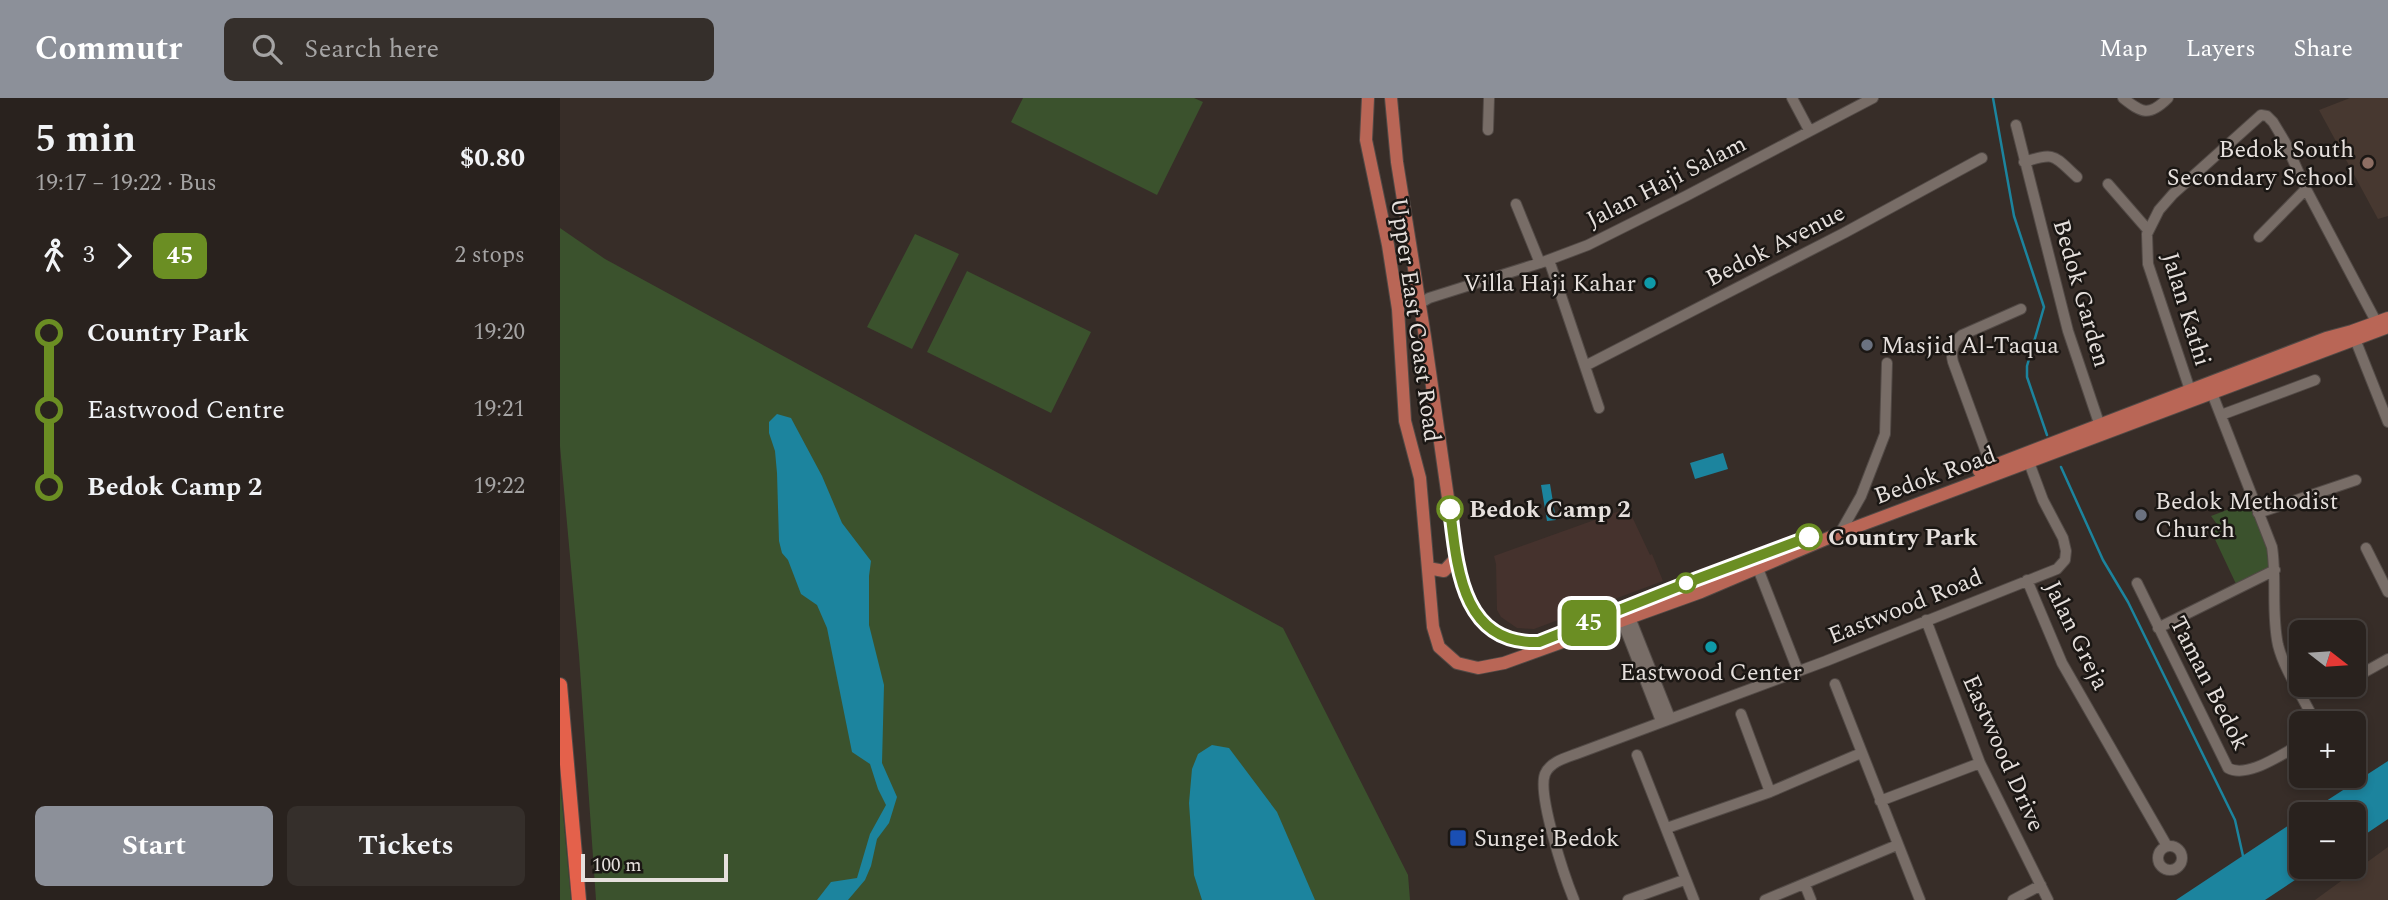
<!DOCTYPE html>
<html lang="en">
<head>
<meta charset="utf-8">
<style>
	:root { --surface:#29221e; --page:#352f2b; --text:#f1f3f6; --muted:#a5a4a4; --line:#453f3c; --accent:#8c9099 }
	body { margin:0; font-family:Spectral,serif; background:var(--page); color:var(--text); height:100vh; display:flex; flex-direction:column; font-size:26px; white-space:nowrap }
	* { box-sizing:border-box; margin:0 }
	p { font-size:23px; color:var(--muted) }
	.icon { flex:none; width:38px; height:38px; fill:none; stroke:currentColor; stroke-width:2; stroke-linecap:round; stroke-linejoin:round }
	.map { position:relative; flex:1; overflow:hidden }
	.sheet { display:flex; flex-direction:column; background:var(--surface); width:560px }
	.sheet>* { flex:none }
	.badge { padding:0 14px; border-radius:10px; font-size:24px; line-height:46px }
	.needle { width:46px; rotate:107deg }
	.tools { position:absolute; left:1729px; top:522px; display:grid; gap:14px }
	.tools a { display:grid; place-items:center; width:77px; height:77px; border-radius:10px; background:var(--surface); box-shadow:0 4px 10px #0003,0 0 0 2px var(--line); font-size:35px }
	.scale { position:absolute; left:21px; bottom:18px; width:147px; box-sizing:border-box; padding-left:7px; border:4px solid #e6e0dd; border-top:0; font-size:19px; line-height:24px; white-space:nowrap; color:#e6e0dd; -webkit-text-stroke:5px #1b1714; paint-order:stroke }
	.map>.badge { position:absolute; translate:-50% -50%; box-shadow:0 0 0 4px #fff }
	.legs { display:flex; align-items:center; gap:10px; height:77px; padding:0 35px; font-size:23px }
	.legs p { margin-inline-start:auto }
	.overview { display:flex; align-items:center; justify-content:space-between; height:119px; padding:0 35px }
	h1 { font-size:38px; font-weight:700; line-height:52px }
	.primary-button { display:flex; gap:14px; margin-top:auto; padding:14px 35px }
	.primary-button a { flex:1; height:80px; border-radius:10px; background:var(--accent); color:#fff; font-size:28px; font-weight:700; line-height:80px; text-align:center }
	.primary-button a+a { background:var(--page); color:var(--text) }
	ul { padding:0 35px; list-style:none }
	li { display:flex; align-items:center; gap:24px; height:77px; font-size:26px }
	li i { display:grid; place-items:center; width:10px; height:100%; margin:0 9px; background:currentColor }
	li i::after { content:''; width:18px; height:18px; margin:-9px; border:5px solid; border-radius:50%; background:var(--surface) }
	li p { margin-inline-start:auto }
	li:first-child i { background:linear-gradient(#0000 50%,currentColor 0) }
	li:last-child i { background:linear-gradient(currentColor 50%,#0000 0) }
	header { display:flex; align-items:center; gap:42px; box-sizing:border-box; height:98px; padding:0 35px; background:var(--accent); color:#fff }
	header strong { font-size:33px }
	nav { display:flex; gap:38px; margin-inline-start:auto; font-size:24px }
	.search { width:490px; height:63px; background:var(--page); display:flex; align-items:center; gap:18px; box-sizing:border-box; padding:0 24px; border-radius:10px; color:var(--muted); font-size:26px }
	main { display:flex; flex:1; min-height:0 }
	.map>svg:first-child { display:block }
	.commercial { fill:#45322d }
	.built { fill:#473830 }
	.green { fill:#3b522d }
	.water { fill:#1c849e }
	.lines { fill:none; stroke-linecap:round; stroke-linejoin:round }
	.stream { stroke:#1c849e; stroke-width:2.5 }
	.minor-casing { stroke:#524a46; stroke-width:12 }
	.major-casing { stroke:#524a46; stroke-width:14 }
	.highway-casing { stroke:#524a46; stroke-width:16 }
	.minor { stroke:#786d67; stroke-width:10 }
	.major { stroke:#b96656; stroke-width:12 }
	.highway { stroke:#e4614b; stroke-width:14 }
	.line-1-casing { stroke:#fff; stroke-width:16 }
	.line-1 { stroke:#6b8e23; stroke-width:10 }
	.education-dot { fill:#8d6e63; stroke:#1b1714; stroke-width:2.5 }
	.culture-dot { fill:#0f9aa8; stroke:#1b1714; stroke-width:2.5 }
	.worship-dot { fill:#6b7280; stroke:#1b1714; stroke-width:2.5 }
	.stop-1-dot { fill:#fff; stroke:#6b8e23; stroke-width:3.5 }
	.transit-dot { fill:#1a4fb4; stroke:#1b1714; stroke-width:2.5 }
	.labels { text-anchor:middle; stroke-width:5; stroke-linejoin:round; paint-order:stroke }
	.poi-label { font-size:24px; fill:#e6e0dd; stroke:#1b1714; text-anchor:start }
	.street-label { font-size:24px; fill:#e6e0dd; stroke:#1b1714 }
	.stop-label { font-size:24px; font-weight:bold; fill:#e6e0dd; stroke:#1b1714; text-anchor:start }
</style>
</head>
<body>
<header>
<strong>Commutr</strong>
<div class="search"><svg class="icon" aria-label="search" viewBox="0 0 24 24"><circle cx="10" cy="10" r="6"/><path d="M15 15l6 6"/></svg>Search here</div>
<nav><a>Map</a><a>Layers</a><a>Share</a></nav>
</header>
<main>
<section class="sheet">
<div class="overview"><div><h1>5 min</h1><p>19:17 – 19:22 · Bus</p></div><b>$0.80</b></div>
<div class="legs"><svg class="icon" aria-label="walk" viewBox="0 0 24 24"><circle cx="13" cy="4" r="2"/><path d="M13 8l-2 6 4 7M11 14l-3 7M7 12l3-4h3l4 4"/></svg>3<svg class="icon" aria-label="forward" viewBox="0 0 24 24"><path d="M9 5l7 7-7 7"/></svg><b class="badge" style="background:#6b8e23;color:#fff">45</b><p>2 stops</p></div>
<ul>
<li><i style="color:#6b8e23"></i><b>Country Park</b><p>19:20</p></li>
<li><i style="color:#6b8e23"></i><span>Eastwood Centre</span><p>19:21</p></li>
<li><i style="color:#6b8e23"></i><b>Bedok Camp 2</b><p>19:22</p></li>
</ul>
<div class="primary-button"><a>Start</a><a>Tickets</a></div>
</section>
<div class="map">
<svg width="1828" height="802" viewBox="0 0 1828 802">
	<rect width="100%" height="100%" fill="#372d28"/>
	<!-- commercial -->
	<path class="commercial" d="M 1068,410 L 1090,457 L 1092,456 L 1103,483 L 974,531 L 957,530 L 941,519 L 937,512 L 936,466 L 934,458 Z"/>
	<!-- built -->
	<path class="built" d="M 1790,0 L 1828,0 L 1828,118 L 1818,121 L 1759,12 Z
		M 1828,749 L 1828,802 L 1755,802 Z"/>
	<!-- green -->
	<path class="green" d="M 463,0 L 634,0 L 643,4 L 597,97 L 451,24 Z
		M 0,130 L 45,161 L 723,530 L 848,777 L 850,802 L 36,802 L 19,557 L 0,348 Z
		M 355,136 L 399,156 L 352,251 L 307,229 Z
		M 407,173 L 531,234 L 491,315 L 367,254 Z
		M 1691,403 L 1709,449 L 1712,471 L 1677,488 L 1652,435 L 1659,429 L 1651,418 Z
		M 0,683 L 11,802 L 0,802 Z"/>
	<!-- water -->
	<path class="water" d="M 217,316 L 231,320 L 262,378 L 282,425 L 311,463 L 309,478 L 309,527 L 324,587 L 322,665 L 337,699 L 329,725 L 317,741 L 311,768 L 305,782 L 288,802 L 257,802 L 271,784 L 297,780 L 310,736 L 326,707 L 318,691 L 310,666 L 292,654 L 267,530 L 257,507 L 241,496 L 228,462 L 222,455 L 219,443 L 217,375 L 215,353 L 209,335 L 209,324 Z
		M 1163,355 L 1168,371 L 1135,381 L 1130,365 Z
		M 990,386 L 996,422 L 987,423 L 981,387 Z
		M 652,647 L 669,650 L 717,714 L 755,802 L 642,802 L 634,777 L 629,705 L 632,671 L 638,656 Z
		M 1828,663 L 1828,721 L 1794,744 L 1794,716 L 1746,716 Z
		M 1741,719 L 1741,768 L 1756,768 L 1705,802 L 1616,802 Z"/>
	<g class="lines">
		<!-- stream -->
		<path class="stream" d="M 1433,0 L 1454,118 L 1484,209 L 1467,268 L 1467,279 L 1487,337
			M 1501,369 L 1543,462 L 1568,504 L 1675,722 L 1683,758"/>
		<defs>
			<path id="minor" d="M 1232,0 L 1249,32
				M 1563,0 C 1582,15 1589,19 1608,0
				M 1456,27 L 1508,233 L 1542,334
				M 928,32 L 929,0
				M 1464,64 C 1496,54 1493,57 1517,79
				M 1548,86 L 1588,132
				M 956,106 L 980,165
				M 1699,139 L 1746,91
				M 989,162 L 1039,310
				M 859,206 L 869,200 L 983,164 L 1028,147 L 1126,98 L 1313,0
				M 1793,236 L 1828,324
				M 1025,268 L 1284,135 L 1422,60
				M 1650,290 L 1712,449 C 1717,481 1711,515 1718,547 C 1724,571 1740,594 1751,616 L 1753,625
				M 1632,298 L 1588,166 L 1587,136 L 1599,112 L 1613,96 L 1701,17 L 1707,18 L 1713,24 L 1725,44 L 1746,91 L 1819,229
				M 1661,317 L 1755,282
				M 1434,376 L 1393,264 C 1390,253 1393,244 1402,237 L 1461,211
				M 1698,415 L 1796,382
				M 1280,435 L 1301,398 L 1325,336 L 1327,265
				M 1806,450 L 1828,494
				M 1195,463 L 1238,573
				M 1467,482 L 1502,565 L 1607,748
				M 1577,485 L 1668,670 C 1688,681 1723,655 1741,646
				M 1067,512 L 1110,620
				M 1059,515 L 1101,623
				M 1366,522 L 1420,665 L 1488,802
				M 1598,530 L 1715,472
				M 1794,580 L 1828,561
				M 1275,586 L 1360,802
				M 1181,616 L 1210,694
				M 1077,657 L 1134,802
				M 1320,703 L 1420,665
				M 1107,730 L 1210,694 L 1301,655
				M1598 760a12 12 0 1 1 24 0a12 12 0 1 1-24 0Z
				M 1245,787 L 1251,802
				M 1014,802 C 1005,780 977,697 985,676 C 990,664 1005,660 1016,656 L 1266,563 L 1497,471 L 1505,462 L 1506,453 L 1503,440 L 1483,402 L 1467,359
				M 1068,802 L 1124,782
				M 1205,802 L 1337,747
				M 1453,802 L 1481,787"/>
			<path id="major" d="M 808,0 L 806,42 L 828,147 L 838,211 L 845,323 L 860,380 L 873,529 L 879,549 L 897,565 L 918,570 L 944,565 L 1141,494 L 1280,435 L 1828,229
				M 831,0 L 837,64 L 865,239 L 898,470 C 912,514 925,547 979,544 L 1137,481 L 1239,443
				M 1419,373 L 1766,240 L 1792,233 L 1828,220
				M 868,470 L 884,473 L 896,460"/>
			<path id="highway" d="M 0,587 L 19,802"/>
		</defs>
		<!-- minor casing -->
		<use href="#minor" class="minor-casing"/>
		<!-- major casing -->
		<use href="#major" class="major-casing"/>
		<!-- highway casing -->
		<use href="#highway" class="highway-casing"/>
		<!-- minor -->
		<use href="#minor" class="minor"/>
		<!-- major -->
		<use href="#major" class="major"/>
		<!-- highway -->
		<use href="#highway" class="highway"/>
	</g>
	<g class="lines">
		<defs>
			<path id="line-1" d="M 890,411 C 897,470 902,547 979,544 L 1137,481 L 1249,439"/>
		</defs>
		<!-- line-1 casing -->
		<use href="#line-1" class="line-1-casing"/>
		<!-- line-1 -->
		<use href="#line-1" class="line-1"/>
	</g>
	<!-- markers -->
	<circle class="education-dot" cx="1808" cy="65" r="7"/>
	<g class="culture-dot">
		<circle cx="1090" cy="185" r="7"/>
		<circle cx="1151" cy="549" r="7"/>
	</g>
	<g class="worship-dot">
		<circle cx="1307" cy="247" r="7"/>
		<circle cx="1581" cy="417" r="7"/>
	</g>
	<g class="stop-1-dot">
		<circle cx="890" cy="411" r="12"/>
		<circle cx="1249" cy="439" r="12"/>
		<circle cx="1126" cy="485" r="9"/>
	</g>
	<rect class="transit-dot" x="889" y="731" width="18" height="18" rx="3.5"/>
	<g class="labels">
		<!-- poi labels -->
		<g class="poi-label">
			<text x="1794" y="59" text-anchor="end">Bedok South<tspan x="1794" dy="28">Secondary School</tspan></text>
			<text x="1076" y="193" text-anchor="end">Villa Haji Kahar</text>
			<text x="1321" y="255">Masjid Al-Taqua</text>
			<text x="1595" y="411">Bedok Methodist<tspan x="1595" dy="28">Church</tspan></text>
			<text x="1151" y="582" text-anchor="middle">Eastwood Center</text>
			<text x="914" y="748">Sungei Bedok</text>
		</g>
		<!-- street labels -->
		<g class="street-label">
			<text transform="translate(1106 83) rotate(-27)" y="8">Jalan Haji Salam</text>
			<text transform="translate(1215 147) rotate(-27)" y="8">Bedok Avenue</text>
			<text transform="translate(1522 195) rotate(74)" y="8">Bedok Garden</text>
			<text transform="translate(1627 211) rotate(73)" y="8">Jalan Kathi</text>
			<text transform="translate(856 222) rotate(82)" y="8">Upper East Coast Road</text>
			<text transform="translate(1375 377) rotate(-20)" y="8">Bedok Road</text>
			<text transform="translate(1345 508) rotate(-22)" y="8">Eastwood Road</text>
			<text transform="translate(1517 537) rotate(64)" y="8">Jalan Greja</text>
			<text transform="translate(1650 585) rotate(63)" y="8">Taman Bedok</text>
			<text transform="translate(1444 655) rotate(66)" y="8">Eastwood Drive</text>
		</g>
		<!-- stop labels -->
		<g class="stop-label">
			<text x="909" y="419">Bedok Camp 2</text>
			<text x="1268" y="447">Country Park</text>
		</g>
	</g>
</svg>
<div class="tools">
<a><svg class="needle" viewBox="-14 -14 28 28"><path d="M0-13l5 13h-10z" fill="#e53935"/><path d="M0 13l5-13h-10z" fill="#a5a4a4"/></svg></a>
<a>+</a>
<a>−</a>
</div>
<div class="scale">100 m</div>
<b class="badge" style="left:1029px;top:525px;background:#6b8e23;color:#fff">45</b>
</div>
</main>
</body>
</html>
